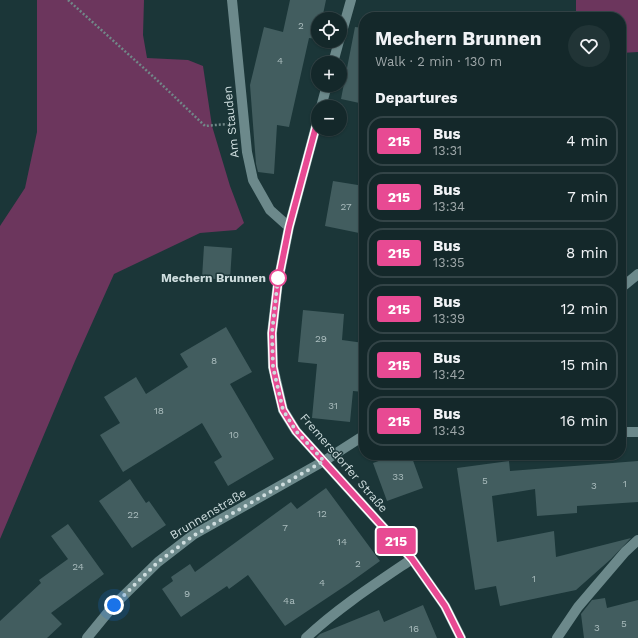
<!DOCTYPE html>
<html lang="en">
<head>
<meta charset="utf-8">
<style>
	:root { --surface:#14282a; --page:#213436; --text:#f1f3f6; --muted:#9da6a8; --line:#334447 }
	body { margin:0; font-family:"Work Sans",sans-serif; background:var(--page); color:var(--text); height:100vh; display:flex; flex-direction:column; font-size:15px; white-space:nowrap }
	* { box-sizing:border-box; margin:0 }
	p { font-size:13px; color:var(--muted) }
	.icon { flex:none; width:22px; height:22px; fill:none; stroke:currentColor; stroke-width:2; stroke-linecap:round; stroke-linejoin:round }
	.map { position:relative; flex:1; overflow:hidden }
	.details { position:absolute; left:359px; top:12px; width:267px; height:448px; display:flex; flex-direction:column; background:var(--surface); border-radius:16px; box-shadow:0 1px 3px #0004,0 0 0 1px var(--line) }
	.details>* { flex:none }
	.badge { padding:0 8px; border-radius:3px; font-size:14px; line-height:26px }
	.fabs { position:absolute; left:311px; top:12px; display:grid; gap:8px }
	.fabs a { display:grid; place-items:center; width:36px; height:36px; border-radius:50%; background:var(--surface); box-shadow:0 1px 3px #0004,0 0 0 1px var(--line); font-size:20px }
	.you { position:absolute; width:20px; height:20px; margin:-10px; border:3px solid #fff; border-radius:50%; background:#1a73e8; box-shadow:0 0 0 6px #1a73e833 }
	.map>.badge { position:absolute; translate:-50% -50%; box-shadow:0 0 0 2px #fff }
	h2 { padding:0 16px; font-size:15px; line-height:36px }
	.round { display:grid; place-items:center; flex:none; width:42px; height:42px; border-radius:21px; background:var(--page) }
	.headline { display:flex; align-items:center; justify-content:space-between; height:68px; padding:0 16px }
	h1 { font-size:19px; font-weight:700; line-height:30px }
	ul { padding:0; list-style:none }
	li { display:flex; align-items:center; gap:12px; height:50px; margin:0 8px 6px; padding:0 8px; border:2px solid var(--line); border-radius:16px }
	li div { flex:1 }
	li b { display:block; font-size:15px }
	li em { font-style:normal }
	li .badge { min-width:44px; font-weight:700; text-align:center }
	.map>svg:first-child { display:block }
	.green { fill:#6c365d }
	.building { fill:#425d5f }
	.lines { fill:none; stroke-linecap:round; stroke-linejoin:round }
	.path { stroke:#718788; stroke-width:2.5; stroke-dasharray:2 2; stroke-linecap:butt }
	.minor { stroke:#6c898b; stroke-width:10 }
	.line-casing { stroke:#fff; stroke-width:9 }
	.line { stroke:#e84a93; stroke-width:6 }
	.walk { stroke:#ceddde; stroke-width:4; stroke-dasharray:0 7.2 }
	.stop-dot { fill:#fff; stroke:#e84a93; stroke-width:2 }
	.labels { text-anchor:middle; stroke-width:3; stroke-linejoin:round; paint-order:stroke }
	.number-label { font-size:10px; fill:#abbdbe }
	.street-label { font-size:12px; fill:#ceddde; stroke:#1b3638 }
	.stop-label { font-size:12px; font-weight:bold; fill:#ceddde; stroke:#1b3638; text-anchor:end }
</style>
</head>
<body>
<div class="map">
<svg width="638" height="638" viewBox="0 0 638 638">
	<rect width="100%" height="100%" fill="#1b3638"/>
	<!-- green -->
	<path class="green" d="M 37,0 L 144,0 L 143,35 L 147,58 L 188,60 L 203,66 L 212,126 L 230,186 L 244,223 L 236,230 L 200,233 L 114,274 L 75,361 L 0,539 L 0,226 L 25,188 L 37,132 Z
		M 576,0 L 638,0 L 638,52 L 621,53 L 621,17 L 576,17 Z"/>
	<!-- building -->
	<path class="building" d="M 290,0 L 326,0 L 322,19 L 318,19 L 317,39 L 309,38 L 289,127 L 277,125 L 274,174 L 258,172 L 256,164 L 250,85 L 264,27 L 283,32 Z
		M 355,27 L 364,28 L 364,104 L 341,99 Z
		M 333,181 L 364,186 L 364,234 L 325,226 Z
		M 204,246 L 232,248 L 230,280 L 202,278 Z
		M 303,310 L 344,314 L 342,340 L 364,343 L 364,392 L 353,391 L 350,422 L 312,418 L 317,364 L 298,362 Z
		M 226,327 L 252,372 L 230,384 L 274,459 L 228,486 L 214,462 L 222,457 L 202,423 L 123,472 L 100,435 L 120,423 L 104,397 L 136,377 L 146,394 L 188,367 L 180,354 Z
		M 395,455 L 411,455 L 423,488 L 387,501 L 373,463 Z
		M 509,461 L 510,471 L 638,461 L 638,502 L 577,506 L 577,513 L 537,516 L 535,489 L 492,496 L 497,542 L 554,531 L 556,557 L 631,538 L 611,559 L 576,590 L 500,606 L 496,586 L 475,590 L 457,468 Z
		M 130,479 L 146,503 L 149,501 L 166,525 L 132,548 L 99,501 Z
		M 326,488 L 380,561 L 348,584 L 285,626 L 248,575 L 229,589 L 227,586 L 181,617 L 162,589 L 173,581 L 171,577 L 190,564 L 195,572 L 291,502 L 297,509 Z
		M 68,524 L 104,574 L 51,613 L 62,624 L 47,638 L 0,638 L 0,621 L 41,583 L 39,580 L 68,559 L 51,536 Z
		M 605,598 L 607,608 L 638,600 L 638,638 L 584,638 L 581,614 L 592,600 Z
		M 423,605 L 437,638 L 316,638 L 320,634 L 379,610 L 384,622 Z"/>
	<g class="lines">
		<!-- path -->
		<path class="path" d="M 68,0 L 157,80 L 205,126 L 227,124"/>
		<!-- minor -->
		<path class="minor" d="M 232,0 L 247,152 L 253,180 L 270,210 L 289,227
			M 340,39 L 351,0
			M 333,63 L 339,41
			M 321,107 L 327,85
			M 318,119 L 289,227 L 278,282 L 272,333 L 273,367 L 283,410 L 296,431 L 412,559 L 445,606 L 461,638
			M 621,288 L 638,274
			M 621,432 L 638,432
			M 87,638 L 114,605 L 158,562 L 193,535 L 324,461 L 360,438 L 364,437
			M 306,638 C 338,608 375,584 412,559
			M 557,638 L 578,607 L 625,552 L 638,540"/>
	</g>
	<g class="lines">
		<defs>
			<path id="line" d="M 318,119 L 289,227 L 278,282 L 272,333 L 273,367 L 276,381 L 283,410 L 296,431 L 412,559 L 445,606 L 461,638"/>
		</defs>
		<!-- line casing -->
		<use href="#line" class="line-casing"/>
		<!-- line -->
		<use href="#line" class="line"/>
		<!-- walk -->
		<path class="walk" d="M 114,605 L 158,562 L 193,536 L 324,461 L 296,431 L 283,410 L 273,367 L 272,333 L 278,278"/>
	</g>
	<!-- markers -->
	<circle class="stop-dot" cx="278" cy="278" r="8"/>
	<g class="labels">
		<!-- number labels -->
		<g class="number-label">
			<text x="301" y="29">2</text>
			<text x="280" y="64">4</text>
			<text x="346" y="210">27</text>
			<text x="321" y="342">29</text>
			<text x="214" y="364">8</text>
			<text x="333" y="409">31</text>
			<text x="159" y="414">18</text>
			<text x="234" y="438">10</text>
			<text x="398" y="480">33</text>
			<text x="485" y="484">5</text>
			<text x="625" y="487">1</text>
			<text x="594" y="489">3</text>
			<text x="322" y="517">12</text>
			<text x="133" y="518">22</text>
			<text x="285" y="531">7</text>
			<text x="342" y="545">14</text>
			<text x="358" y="567">2</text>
			<text x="78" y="570">24</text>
			<text x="534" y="582">1</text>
			<text x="322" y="586">4</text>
			<text x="187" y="597">9</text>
			<text x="289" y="604">4a</text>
			<text x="624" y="627">5</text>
			<text x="597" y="631">3</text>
			<text x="414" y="632">16</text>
		</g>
		<!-- street labels -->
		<g class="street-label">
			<text transform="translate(231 122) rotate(-96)" y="4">Am Stauden</text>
			<text transform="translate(344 463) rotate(49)" y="4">Fremersdorfer Straße</text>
			<text transform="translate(208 514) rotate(-31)" y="4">Brunnenstraße</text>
		</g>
		<!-- stop labels -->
		<g class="stop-label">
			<text x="266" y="282">Mechern Brunnen</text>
		</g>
	</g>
</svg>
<div class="fabs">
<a><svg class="icon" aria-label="locate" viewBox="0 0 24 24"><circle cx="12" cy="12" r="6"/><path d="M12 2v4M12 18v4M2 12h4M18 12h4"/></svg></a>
<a>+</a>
<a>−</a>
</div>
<div class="you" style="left:114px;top:605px"></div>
<b class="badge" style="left:396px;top:541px;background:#e84a93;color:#fff">215</b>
<section class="details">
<div class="headline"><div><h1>Mechern Brunnen</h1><p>Walk · 2 min · 130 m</p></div><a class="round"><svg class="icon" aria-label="heart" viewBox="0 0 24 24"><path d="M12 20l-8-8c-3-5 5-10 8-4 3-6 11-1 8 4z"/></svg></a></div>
<h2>Departures</h2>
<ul>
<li><span class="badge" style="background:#e84a93;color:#fff">215</span><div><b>Bus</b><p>13:31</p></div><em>4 min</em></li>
<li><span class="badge" style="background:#e84a93;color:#fff">215</span><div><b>Bus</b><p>13:34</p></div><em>7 min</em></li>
<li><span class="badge" style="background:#e84a93;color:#fff">215</span><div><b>Bus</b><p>13:35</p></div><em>8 min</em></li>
<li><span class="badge" style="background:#e84a93;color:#fff">215</span><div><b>Bus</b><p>13:39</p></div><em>12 min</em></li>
<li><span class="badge" style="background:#e84a93;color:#fff">215</span><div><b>Bus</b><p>13:42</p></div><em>15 min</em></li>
<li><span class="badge" style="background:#e84a93;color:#fff">215</span><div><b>Bus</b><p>13:43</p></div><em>16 min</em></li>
</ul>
</section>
</div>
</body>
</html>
